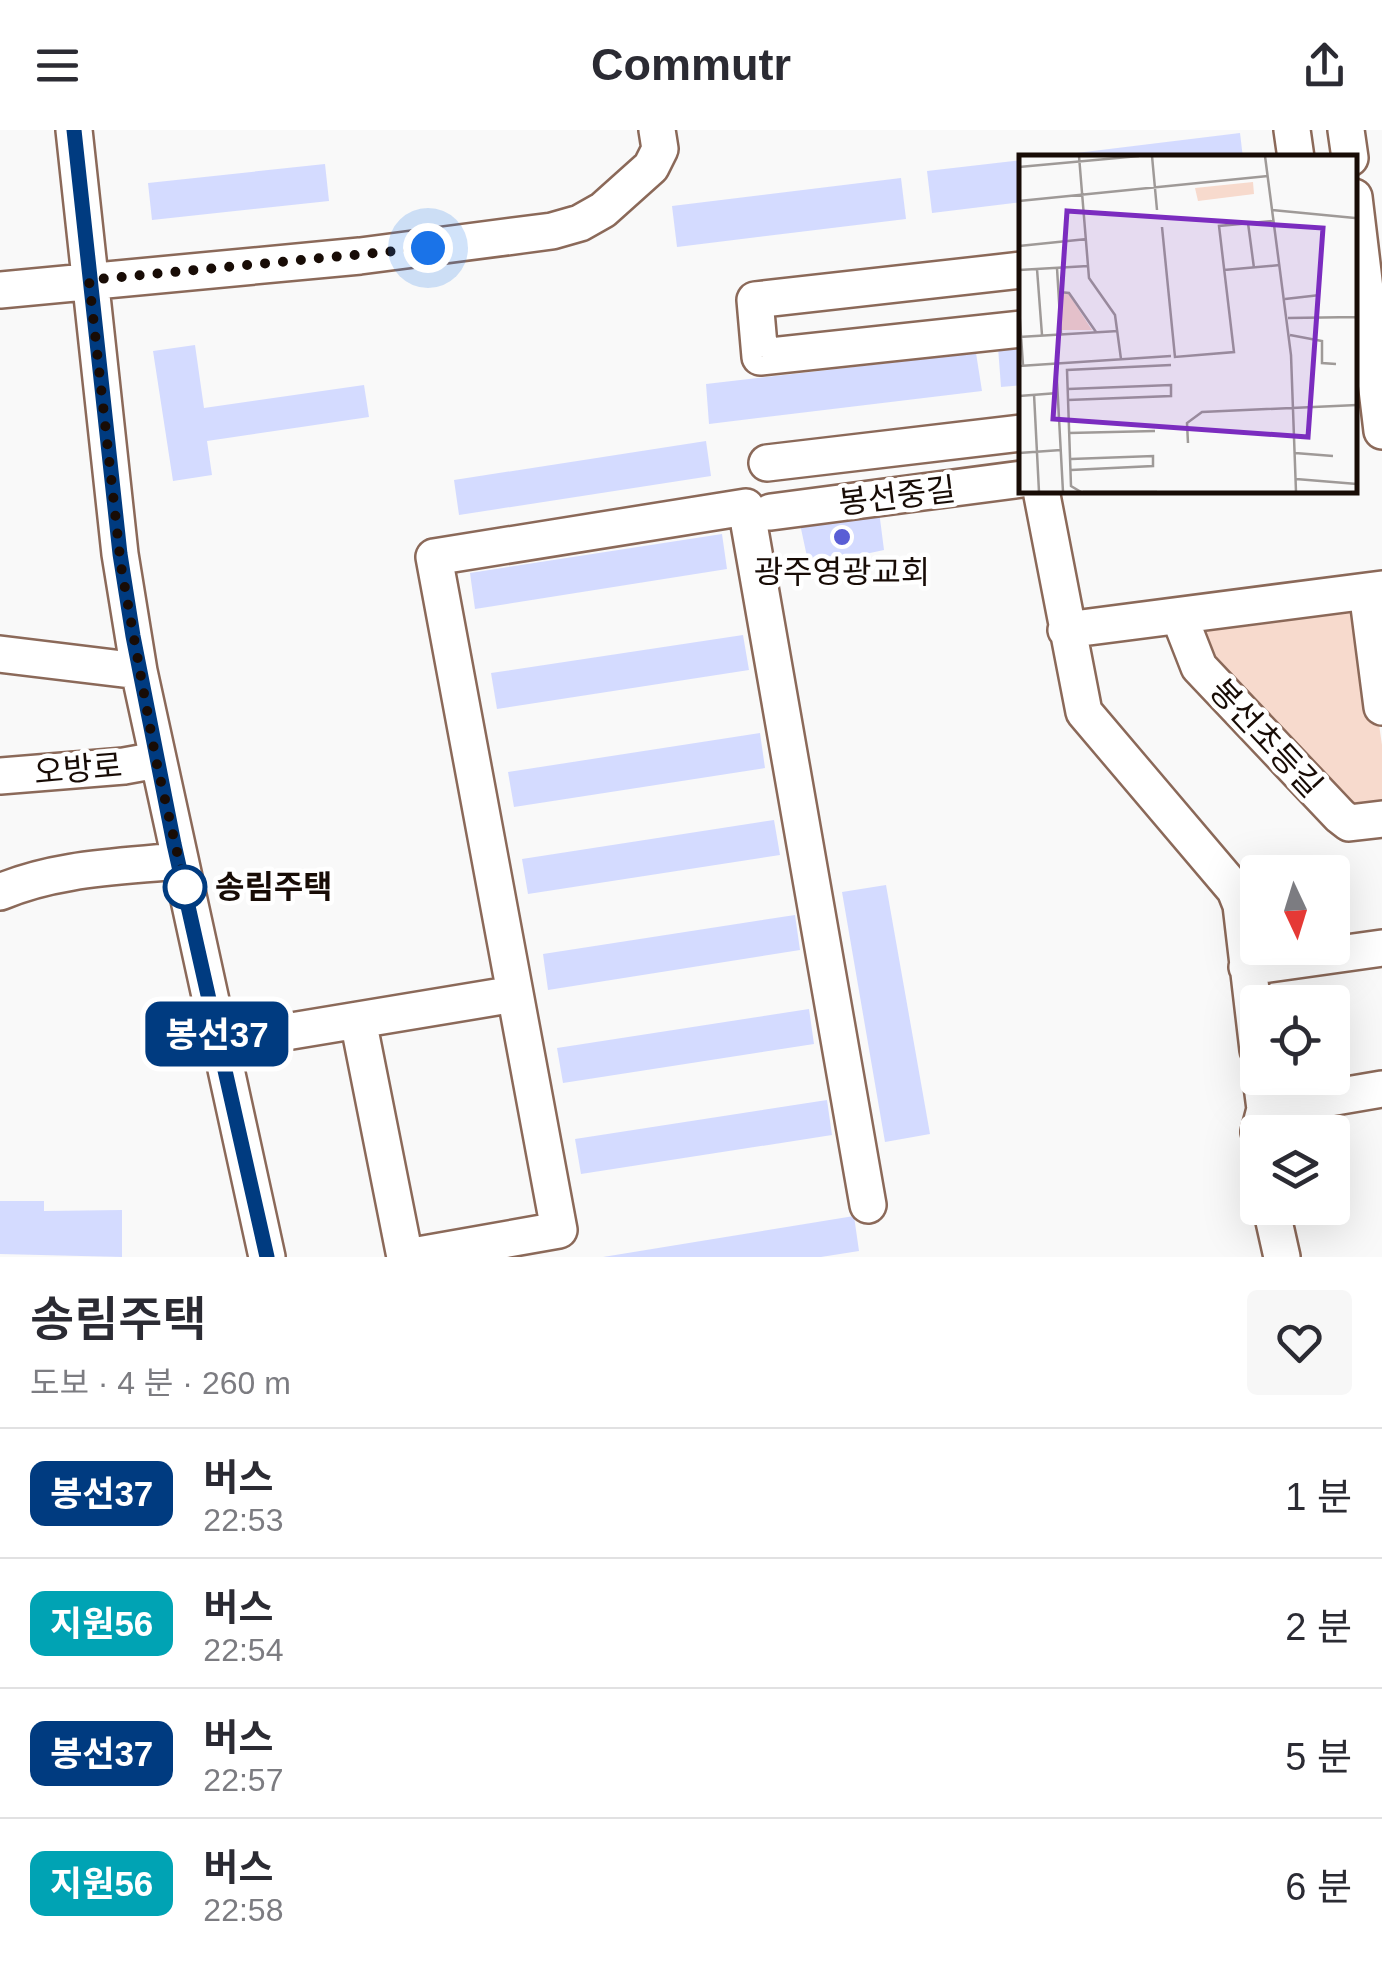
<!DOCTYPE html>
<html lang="ko">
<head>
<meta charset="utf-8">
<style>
	:root { --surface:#fff; --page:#f7f7f7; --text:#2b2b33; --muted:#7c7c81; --line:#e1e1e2 }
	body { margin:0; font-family:Arial,"Noto Sans KR",sans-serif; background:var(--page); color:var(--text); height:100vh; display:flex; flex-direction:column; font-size:38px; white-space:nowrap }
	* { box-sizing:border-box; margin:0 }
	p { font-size:32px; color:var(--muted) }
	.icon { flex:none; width:55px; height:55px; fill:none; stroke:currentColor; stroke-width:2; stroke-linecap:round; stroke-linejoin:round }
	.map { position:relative; height:1127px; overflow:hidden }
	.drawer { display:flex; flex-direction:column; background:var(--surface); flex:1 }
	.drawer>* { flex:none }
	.badge { padding:0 20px; border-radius:15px; font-size:35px; line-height:65px }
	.needle { width:65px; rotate:176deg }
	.buttons { position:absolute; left:1240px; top:725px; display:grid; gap:20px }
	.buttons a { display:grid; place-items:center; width:110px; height:110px; border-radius:10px; background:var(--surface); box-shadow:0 10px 40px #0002; font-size:50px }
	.you { position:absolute; width:50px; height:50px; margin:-25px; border:8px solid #fff; border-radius:50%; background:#1a73e8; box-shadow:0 0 0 15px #1a73e833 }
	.map>.badge { position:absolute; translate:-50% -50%; box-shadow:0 0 0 5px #fff }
	.round { display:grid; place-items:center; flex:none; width:105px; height:105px; border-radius:10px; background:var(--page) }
	.head { display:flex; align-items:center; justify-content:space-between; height:170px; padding:0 30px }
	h1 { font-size:48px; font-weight:600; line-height:75px }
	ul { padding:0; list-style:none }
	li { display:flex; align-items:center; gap:30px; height:130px; padding:0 30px; border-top:2px solid var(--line) }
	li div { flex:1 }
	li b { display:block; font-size:38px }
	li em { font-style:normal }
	li .badge { min-width:110px; font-weight:700; text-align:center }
	header { display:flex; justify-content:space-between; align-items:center; height:130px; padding:0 30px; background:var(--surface); font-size:45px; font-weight:600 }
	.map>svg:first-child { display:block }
	.green { fill:#f7dacd }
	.building { fill:#d4dbff }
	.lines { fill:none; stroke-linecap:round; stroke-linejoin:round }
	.minor-casing { stroke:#8b6959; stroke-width:40 }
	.minor { stroke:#fff; stroke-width:35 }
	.line-casing { stroke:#fff; stroke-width:22 }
	.line { stroke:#003b80; stroke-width:15 }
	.walk { stroke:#180c06; stroke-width:10; stroke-dasharray:0 18 }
	.poi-dot { fill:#5a5ed5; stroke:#fff; stroke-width:4 }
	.stop-dot { fill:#fff; stroke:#003b80; stroke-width:5 }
	.labels { text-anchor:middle; stroke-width:9; stroke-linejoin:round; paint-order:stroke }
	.street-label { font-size:32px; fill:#180c06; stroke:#fff }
	.poi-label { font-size:32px; fill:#180c06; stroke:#fff }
	.stop-label { font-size:32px; font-weight:bold; fill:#180c06; stroke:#fff; text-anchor:start }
	.inset-road { fill:none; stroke:#9f9a98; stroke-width:2.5 }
	.view { fill:#7b2cbf; fill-opacity:0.15; stroke:#7b2cbf; stroke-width:5 }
	.inset-edge { fill:none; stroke:#180c06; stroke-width:5 }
</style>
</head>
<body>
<header><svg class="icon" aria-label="menu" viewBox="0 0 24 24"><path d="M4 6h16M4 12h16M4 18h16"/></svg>Commutr<svg class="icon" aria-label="share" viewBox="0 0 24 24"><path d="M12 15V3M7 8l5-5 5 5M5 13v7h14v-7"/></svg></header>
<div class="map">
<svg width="1382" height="1127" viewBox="0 0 1382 1127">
	<rect width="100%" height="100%" fill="#f9f9f9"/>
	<!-- green -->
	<path class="green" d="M 1347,471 L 1363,484 L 1382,615 L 1382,677 L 1345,684 L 1204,519 L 1202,492 Z"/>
	<!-- building -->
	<path class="building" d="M 1240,3 L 1243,28 L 1060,28 L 1060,25 Z
		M 1022,30 L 1022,72 L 932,83 L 927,41 Z
		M 325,34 L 329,71 L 152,90 L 148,53 Z
		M 901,48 L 906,89 L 677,117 L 672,76 Z
		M 195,215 L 204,278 L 364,255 L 369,287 L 207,311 L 212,345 L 173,351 L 153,221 Z
		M 1022,215 L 1022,255 L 1001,257 L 998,217 Z
		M 976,223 L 982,261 L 709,294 L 706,254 Z
		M 706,311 L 711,346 L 459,385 L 454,350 Z
		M 879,381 L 884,420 L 809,436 L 800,394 Z
		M 722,404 L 727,439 L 475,479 L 470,443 Z
		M 743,505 L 749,540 L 497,579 L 491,543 Z
		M 760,603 L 765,638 L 514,677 L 508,642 Z
		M 774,690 L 780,725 L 528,764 L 522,729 Z
		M 886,755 L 930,1004 L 885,1012 L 842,762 Z
		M 795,785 L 800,820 L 548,860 L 543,824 Z
		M 809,879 L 814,914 L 563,953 L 557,918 Z
		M 827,970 L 832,1005 L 581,1044 L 575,1009 Z
		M 0,1071 L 44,1071 L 44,1081 L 122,1080 L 122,1127 L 0,1124 Z
		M 854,1086 L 859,1121 L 821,1127 L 603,1127 Z"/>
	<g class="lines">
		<defs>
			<path id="minor" d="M 74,0 L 120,424 L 139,541 L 267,1127
				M 1292,0 L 1296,28
				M 1346,0 L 1350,28
				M 1354,67 L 1382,301
				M 1022,140 L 755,170 L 760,227 L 1022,199
				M 0,160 L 360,126 L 552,101 L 580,93 L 603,80 L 651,37 L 660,19 L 657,0
				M 767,333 L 1022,303
				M 1041,360 L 1084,582 L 1235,760 L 1241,775 L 1258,920
				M 771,382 L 1022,349
				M 1367,461 L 1382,577
				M 1179,486 L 1199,537 L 1340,686 L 1349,693 L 1382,689
				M 1066,500 L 1382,459
				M 0,524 L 139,541
				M 0,646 L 124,636 L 157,630
				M 0,762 C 56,738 118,737 178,731
				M 1247,837 L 1382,818
				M 358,890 L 405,1127
				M 219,913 L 515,864
				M 1265,979 L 1382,959
				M 1259,1002 L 1265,979 L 1261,948
				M 1271,1078 L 1282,1127
				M 407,1127 L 559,1100 L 434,427 L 746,377 L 868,1075"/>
		</defs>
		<!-- minor casing -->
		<use href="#minor" class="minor-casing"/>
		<!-- minor -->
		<use href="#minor" class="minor"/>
	</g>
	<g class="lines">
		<defs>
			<path id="line" d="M 74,0 L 120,424 L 133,506 L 174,714 L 267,1127"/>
		</defs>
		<!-- line casing -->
		<use href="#line" class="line-casing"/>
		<!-- line -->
		<use href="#line" class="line"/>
		<!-- walk -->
		<path class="walk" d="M 185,757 L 156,630 L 121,436 L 89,150 L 428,118"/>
	</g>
	<!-- markers -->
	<circle class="poi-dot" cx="842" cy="407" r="10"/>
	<circle class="stop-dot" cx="185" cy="757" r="20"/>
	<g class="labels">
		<!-- street labels -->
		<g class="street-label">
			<text transform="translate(897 366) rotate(-7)" y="11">봉선중길</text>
			<text transform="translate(1266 608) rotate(47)" y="11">봉선초등길</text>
			<text transform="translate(78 639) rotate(-5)" y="11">오방로</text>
		</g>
		<!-- poi labels -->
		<g class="poi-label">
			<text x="842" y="453">광주영광교회</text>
		</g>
		<!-- stop labels -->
		<g class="stop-label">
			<text x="215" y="768">송림주택</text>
		</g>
	</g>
	<!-- overview -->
	<g transform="translate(1019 25)">
		<rect width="338" height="338" fill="#f9f9f9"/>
		<path d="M 234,27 L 235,39 L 179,46 L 176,33 ZM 49,138 L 73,175 L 43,175 L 42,139 Z" fill="#f7dacd"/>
		<path class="inset-road" d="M 60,1 L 70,123 L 96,160 L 102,204M 133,1 L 138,55M 246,1 L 272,200 L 277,337M 338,2 L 338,181M 0,12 L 120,1M 0,46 L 249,21M 253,55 L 336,63M 229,68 L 235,113M 143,72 L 156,202 L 215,197 L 200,71 L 254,66M 0,91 L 68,84M 38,113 L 42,179M 18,114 L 23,180M 0,115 L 69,111M 205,115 L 261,110M 40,137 L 50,138 L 77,177M 266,144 L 301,140M 0,152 L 4,210M 269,163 L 338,162M 271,180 L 303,186 L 303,208 L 317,209M 0,182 L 99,176M 37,208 L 44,337M 0,211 L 152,201M 49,234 L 152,230 L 152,241 L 49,245M 15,239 L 20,337M 0,241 L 39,238M 50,278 L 136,276M 169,288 L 168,268 L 183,257 L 338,250M 0,298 L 42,295M 276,298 L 314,301M 52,304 L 134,301 L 134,311 L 52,315M 277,324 L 338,329M 62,337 L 52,331 L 48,215 L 152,210M 64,337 L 138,337"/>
		<path class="view" d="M 48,56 L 304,73 L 289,282 L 34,264 Z"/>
		<rect width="338" height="338" class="inset-edge"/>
	</g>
</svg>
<div class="buttons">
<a><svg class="needle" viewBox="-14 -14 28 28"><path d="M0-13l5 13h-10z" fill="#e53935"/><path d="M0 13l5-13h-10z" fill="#7c7c81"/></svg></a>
<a><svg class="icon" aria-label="locate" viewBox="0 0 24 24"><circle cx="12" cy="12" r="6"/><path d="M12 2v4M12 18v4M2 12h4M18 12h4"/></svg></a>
<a><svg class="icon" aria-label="layers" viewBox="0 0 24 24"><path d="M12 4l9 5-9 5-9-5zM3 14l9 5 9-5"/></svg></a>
</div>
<div class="you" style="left:428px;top:118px"></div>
<b class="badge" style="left:217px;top:904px;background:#003b80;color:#fff">봉선37</b>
</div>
<section class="drawer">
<div class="head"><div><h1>송림주택</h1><p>도보 · 4 분 · 260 m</p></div><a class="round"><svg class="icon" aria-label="heart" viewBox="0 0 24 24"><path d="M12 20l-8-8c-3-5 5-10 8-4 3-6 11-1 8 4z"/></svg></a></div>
<ul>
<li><span class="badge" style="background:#003b80;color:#fff">봉선37</span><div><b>버스</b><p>22:53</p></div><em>1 분</em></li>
<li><span class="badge" style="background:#00a3b4;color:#fff">지원56</span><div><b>버스</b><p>22:54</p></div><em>2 분</em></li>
<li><span class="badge" style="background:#003b80;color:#fff">봉선37</span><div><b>버스</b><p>22:57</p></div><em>5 분</em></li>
<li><span class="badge" style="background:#00a3b4;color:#fff">지원56</span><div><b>버스</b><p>22:58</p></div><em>6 분</em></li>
</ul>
</section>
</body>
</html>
